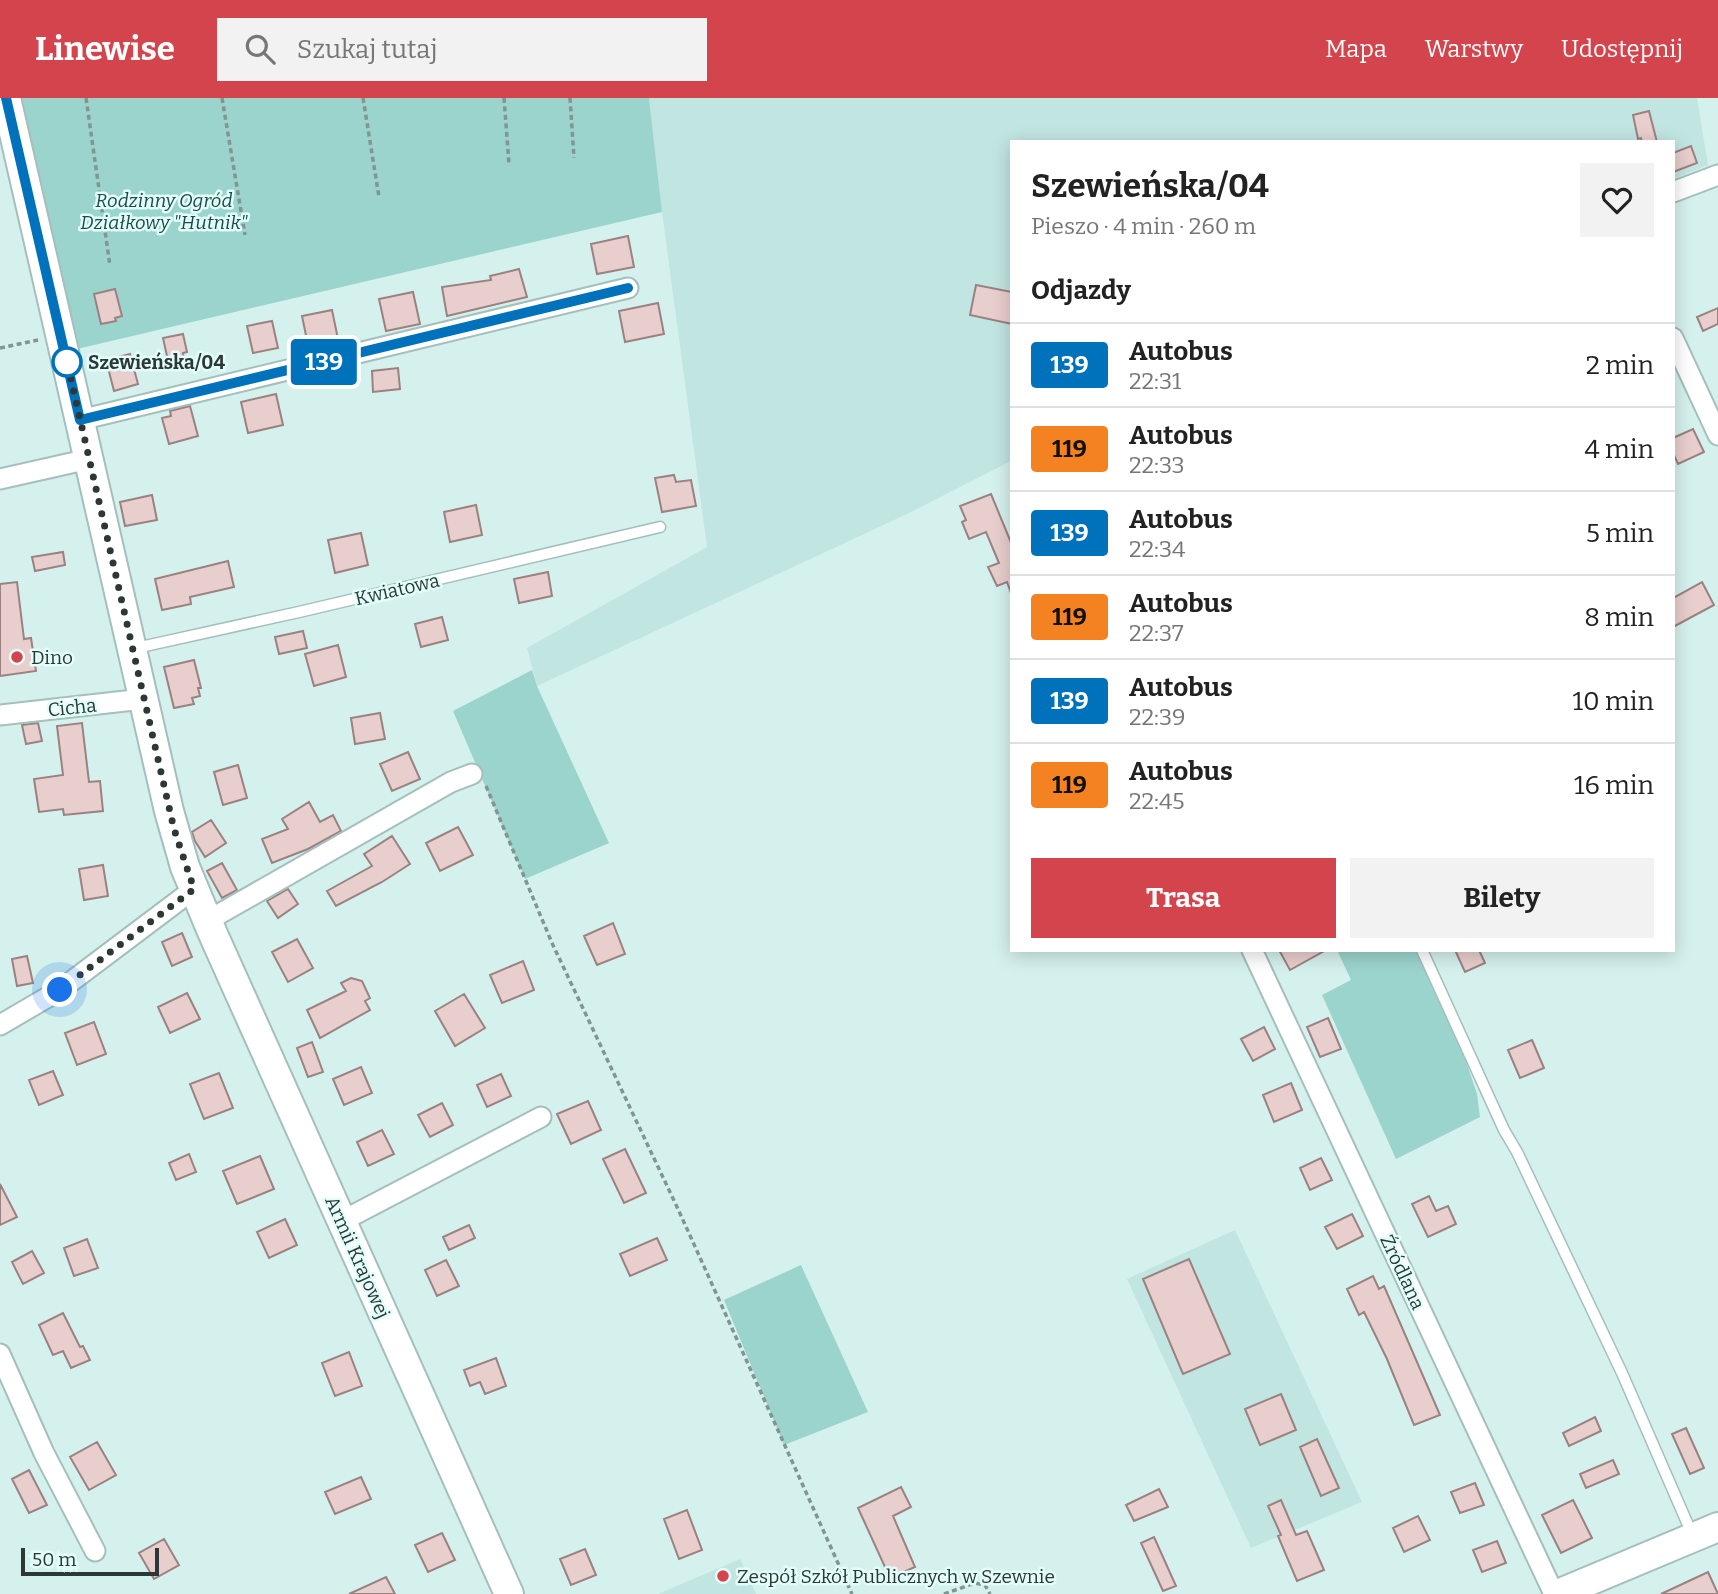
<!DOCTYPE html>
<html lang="pl">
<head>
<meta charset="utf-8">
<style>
	:root { --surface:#fff; --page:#f2f2f2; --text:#222; --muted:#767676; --line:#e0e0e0; --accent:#d4444d }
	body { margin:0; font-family:Bitter,serif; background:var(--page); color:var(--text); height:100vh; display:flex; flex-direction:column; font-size:26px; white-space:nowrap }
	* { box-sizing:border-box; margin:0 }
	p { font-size:23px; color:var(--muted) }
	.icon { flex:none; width:38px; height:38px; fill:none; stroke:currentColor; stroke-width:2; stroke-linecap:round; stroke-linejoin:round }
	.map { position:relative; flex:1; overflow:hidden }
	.details { position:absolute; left:1010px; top:42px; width:665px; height:812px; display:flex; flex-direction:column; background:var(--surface); border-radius:0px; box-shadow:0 4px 18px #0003 }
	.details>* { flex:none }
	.badge { padding:0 14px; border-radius:5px; font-size:24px; line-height:46px }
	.scale { position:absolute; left:21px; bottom:18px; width:138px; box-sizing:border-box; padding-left:7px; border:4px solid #2c3736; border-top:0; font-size:19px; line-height:24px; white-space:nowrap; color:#2c3736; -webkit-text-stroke:5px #e2fefa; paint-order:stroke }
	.you { position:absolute; width:35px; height:35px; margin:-18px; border:5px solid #fff; border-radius:50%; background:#1a73e8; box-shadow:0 0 0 10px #1a73e833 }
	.map>.badge { position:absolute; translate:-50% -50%; box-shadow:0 0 0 4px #fff }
	h2 { padding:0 21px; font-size:26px; line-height:63px }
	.round { display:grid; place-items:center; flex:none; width:74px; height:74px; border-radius:0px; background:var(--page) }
	.overview { display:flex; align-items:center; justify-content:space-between; height:119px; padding:0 21px }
	h1 { font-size:33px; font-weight:700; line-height:52px }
	.cta { display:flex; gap:14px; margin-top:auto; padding:14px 21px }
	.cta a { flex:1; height:80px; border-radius:0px; background:var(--accent); color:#fff; font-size:28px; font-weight:700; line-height:80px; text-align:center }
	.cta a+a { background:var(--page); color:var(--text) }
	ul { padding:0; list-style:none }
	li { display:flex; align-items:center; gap:21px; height:84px; padding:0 21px; border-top:2px solid var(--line) }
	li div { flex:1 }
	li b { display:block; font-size:26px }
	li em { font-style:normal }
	li .badge { min-width:77px; font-weight:700; text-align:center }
	header { display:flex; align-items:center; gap:42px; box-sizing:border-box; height:98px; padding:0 35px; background:var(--accent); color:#fff }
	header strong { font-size:33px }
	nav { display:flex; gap:38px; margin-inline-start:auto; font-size:24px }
	.search { width:490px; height:63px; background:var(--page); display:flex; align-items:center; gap:18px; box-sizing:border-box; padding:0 24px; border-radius:0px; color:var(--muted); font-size:26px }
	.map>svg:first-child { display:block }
	.built { fill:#c1e5e1 }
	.green { fill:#9bd4cd }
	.building { fill:#e8cecd; stroke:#9a8281; stroke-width:2 }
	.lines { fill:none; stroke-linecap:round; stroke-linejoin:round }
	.lane-casing { stroke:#a4bfbc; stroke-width:13 }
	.street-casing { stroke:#a4bfbc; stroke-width:23 }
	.secondary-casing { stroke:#a4bfbc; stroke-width:32 }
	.path { stroke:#829593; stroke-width:3.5; stroke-dasharray:5 3.5; stroke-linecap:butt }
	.lane { stroke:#fff; stroke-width:10 }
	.street { stroke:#fff; stroke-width:19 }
	.secondary { stroke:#fff; stroke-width:28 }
	.line-casing { stroke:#fff; stroke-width:16 }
	.line { stroke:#0072bc; stroke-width:10 }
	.walk { stroke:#2c3736; stroke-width:7; stroke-dasharray:0 12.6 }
	.stop-dot { fill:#fff; stroke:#0072bc; stroke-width:3.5 }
	.poi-dot { fill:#d4444d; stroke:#e2fefa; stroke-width:2.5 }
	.labels { text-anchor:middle; stroke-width:5; stroke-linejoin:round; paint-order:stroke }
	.park-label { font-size:19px; font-style:italic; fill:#1e4945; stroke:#e2fefa }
	.stop-label { font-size:19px; font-weight:bold; fill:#2c3736; stroke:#e2fefa; text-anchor:start }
	.street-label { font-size:19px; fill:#2c3736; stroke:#e2fefa }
	.poi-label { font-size:19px; fill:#2c3736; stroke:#e2fefa; text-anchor:start }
</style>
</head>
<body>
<header>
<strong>Linewise</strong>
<div class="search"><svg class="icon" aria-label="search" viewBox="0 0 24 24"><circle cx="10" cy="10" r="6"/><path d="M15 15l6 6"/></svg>Szukaj tutaj</div>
<nav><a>Mapa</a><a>Warstwy</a><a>Udostępnij</a></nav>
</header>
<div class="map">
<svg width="1718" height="1496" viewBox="0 0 1718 1496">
	<rect width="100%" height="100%" fill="#d5f1ed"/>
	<!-- built -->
	<path class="built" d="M 649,0 L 1697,0 L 1708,67 L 1673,81 L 1673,44 L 1012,44 L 1011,363 L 907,416 L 537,588 L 527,550 L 707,449 L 662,114 Z
		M 1235,1132 L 1362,1404 L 1251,1450 L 1127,1181 Z
		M 740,1461 L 756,1496 L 658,1496 Z"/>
	<!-- green -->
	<path class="green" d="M 22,0 L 649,0 L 662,114 L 77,251 Z
		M 532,572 L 537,588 L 609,745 L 525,781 L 453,613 Z
		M 1337,852 L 1417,852 L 1456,933 L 1477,996 L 1480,1019 L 1396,1061 L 1322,897 L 1351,882 Z
		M 801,1167 L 868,1314 L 784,1347 L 724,1202 Z"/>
	<!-- building -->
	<path class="building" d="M 1649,13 L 1657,44 L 1642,44 L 1641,40 L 1638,41 L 1633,17 Z
		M 1691,48 L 1697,65 L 1673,74 L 1673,55 Z
		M 628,138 L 634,169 L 597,176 L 591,146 Z
		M 519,171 L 527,199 L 447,218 L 442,189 L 491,182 L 490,178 Z
		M 976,187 L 1012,194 L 1012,226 L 970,217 Z
		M 115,191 L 122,218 L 115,220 L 116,223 L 101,226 L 94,196 Z
		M 413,194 L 420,226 L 386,233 L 379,201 Z
		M 658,205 L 664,236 L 625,244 L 619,213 Z
		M 1718,210 L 1718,226 L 1703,233 L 1697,219 Z
		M 332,212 L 338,241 L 308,247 L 302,218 Z
		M 272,223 L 278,250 L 253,255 L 247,228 Z
		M 183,236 L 187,254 L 183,255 L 184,264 L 169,267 L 163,240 Z
		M 130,256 L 138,286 L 114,293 L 106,262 Z
		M 398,270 L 400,291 L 373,294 L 372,273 Z
		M 276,296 L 283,327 L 248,335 L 241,304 Z
		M 190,308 L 198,338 L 169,346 L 162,320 L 171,318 L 170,313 Z
		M 1693,331 L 1704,354 L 1678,366 L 1673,355 L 1673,340 Z
		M 674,377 L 676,384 L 691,382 L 696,408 L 662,414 L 655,380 Z
		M 991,396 L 1012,447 L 1011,495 L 1007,484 L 997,488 L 988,469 L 999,465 L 986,434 L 969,441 L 962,424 L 966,422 L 960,408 Z
		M 152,397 L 157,422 L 125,428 L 120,404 Z
		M 476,407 L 482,437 L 450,444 L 444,414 Z
		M 361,435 L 368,467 L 335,475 L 328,442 Z
		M 63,454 L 65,467 L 35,473 L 32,459 Z
		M 228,463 L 234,489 L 190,499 L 191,506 L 162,512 L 155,481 Z
		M 548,474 L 552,498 L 519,505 L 514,481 Z
		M 17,484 L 24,541 L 31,540 L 36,573 L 0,578 L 0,486 Z
		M 1702,484 L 1714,507 L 1673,529 L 1673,500 Z
		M 442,519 L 448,542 L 421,549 L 415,526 Z
		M 303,533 L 307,550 L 279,556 L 275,539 Z
		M 338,547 L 346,579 L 314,588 L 305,556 Z
		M 194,562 L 201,590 L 198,590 L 200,598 L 192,600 L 194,606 L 174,610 L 164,569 Z
		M 380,615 L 385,641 L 355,646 L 351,620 Z
		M 38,625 L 42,643 L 26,646 L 22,627 Z
		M 82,625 L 89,684 L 100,683 L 103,713 L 64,717 L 63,711 L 39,714 L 34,681 L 63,677 L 57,628 Z
		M 408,654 L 420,681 L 392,693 L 380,666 Z
		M 238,667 L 247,700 L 223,707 L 214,674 Z
		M 309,704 L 320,724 L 333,717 L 341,733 L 308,751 L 272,765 L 262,741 L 288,731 L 282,721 Z
		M 211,722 L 226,745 L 205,759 L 195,743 L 192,734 Z
		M 458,729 L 473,757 L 440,773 L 426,745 Z
		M 392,738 L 410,766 L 382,784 L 336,808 L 327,793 L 372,768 L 364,756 Z
		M 222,765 L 237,792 L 222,800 L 207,773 Z
		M 103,767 L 108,798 L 84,802 L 79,771 Z
		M 288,791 L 298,806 L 278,820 L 267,803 Z
		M 613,825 L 625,856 L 597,867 L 584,838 Z
		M 182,835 L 192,859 L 172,868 L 162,844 Z
		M 297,841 L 313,870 L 288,884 L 272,854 Z
		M 1279,852 L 1326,852 L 1290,872 Z
		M 1455,852 L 1479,852 L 1485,865 L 1465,874 Z
		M 27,858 L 33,885 L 17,888 L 12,861 Z
		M 523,863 L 534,892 L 502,905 L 490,877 Z
		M 351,880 L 362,883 L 370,900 L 365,903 L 370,912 L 320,940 L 307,912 L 346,893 L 341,885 Z
		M 187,895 L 200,921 L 170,935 L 158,909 Z
		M 464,896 L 485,930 L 455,948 L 435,913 Z
		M 1328,920 L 1341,951 L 1320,959 L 1307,929 Z
		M 94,924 L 106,956 L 77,967 L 65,935 Z
		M 1264,929 L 1275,951 L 1253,963 L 1241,941 Z
		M 1532,942 L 1544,970 L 1520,980 L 1508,952 Z
		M 312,944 L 323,974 L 308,979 L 297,950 Z
		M 361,969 L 372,995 L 344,1007 L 333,981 Z
		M 53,973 L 63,997 L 39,1007 L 29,982 Z
		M 219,975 L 233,1010 L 204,1021 L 190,986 Z
		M 501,976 L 511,998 L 487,1009 L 477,987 Z
		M 1291,985 L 1302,1012 L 1274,1024 L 1263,997 Z
		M 588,1003 L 601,1032 L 571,1046 L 557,1016 Z
		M 442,1005 L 453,1027 L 430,1039 L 418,1017 Z
		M 382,1032 L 394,1056 L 368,1068 L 357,1044 Z
		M 625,1051 L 646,1095 L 624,1105 L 603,1061 Z
		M 189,1056 L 196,1074 L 176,1082 L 169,1065 Z
		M 260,1058 L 274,1091 L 237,1106 L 223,1073 Z
		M 1321,1060 L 1332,1082 L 1310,1092 L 1300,1070 Z
		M 0,1086 L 17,1119 L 0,1127 Z
		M 1429,1098 L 1436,1113 L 1448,1108 L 1456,1126 L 1428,1139 L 1412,1106 Z
		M 1352,1116 L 1363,1138 L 1337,1151 L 1325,1129 Z
		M 285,1121 L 297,1147 L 269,1160 L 257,1134 Z
		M 469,1127 L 475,1140 L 449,1152 L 443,1139 Z
		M 657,1140 L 667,1162 L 630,1178 L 620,1156 Z
		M 87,1141 L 98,1170 L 74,1178 L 64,1150 Z
		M 32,1153 L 44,1175 L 23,1186 L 12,1164 Z
		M 1189,1161 L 1230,1256 L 1183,1276 L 1143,1181 Z
		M 446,1162 L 459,1188 L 437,1198 L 425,1172 Z
		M 1373,1178 L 1379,1191 L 1384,1188 L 1440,1317 L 1414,1327 L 1387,1261 L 1364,1214 L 1359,1217 L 1347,1191 Z
		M 63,1215 L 80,1249 L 83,1248 L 90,1262 L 71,1270 L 63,1253 L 53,1257 L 39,1227 Z
		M 349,1254 L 362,1288 L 335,1298 L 322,1265 Z
		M 496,1260 L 506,1288 L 485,1296 L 480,1284 L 470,1288 L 464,1272 Z
		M 1281,1296 L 1296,1332 L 1260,1347 L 1245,1311 Z
		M 1595,1319 L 1601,1333 L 1569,1348 L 1563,1335 Z
		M 1686,1330 L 1704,1370 L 1690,1376 L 1672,1336 Z
		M 1317,1341 L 1339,1390 L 1321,1398 L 1300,1349 Z
		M 97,1344 L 116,1377 L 89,1392 L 70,1359 Z
		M 1613,1362 L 1619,1376 L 1586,1390 L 1580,1376 Z
		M 29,1372 L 47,1407 L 29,1415 L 12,1381 Z
		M 361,1379 L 371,1401 L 335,1416 L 325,1394 Z
		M 1475,1385 L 1484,1407 L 1460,1415 L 1451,1394 Z
		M 901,1389 L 911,1409 L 893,1418 L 915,1469 L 890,1480 L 858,1410 Z
		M 1159,1391 L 1168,1409 L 1134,1423 L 1126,1407 Z
		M 1281,1402 L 1296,1437 L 1307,1433 L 1324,1472 L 1297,1483 L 1278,1438 L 1281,1437 L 1268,1408 Z
		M 1573,1402 L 1592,1440 L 1561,1455 L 1542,1417 Z
		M 687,1412 L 702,1452 L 679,1461 L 664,1421 Z
		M 1418,1418 L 1430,1442 L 1404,1454 L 1393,1430 Z
		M 442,1435 L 455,1462 L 428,1474 L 415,1447 Z
		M 1154,1439 L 1176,1488 L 1163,1493 L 1141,1445 Z
		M 164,1441 L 179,1467 L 154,1481 L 139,1455 Z
		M 1497,1443 L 1506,1465 L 1482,1474 L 1473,1452 Z
		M 585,1451 L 596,1477 L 571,1487 L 560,1461 Z
		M 1708,1474 L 1718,1496 L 1661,1496 L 1691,1482 Z
		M 386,1479 L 395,1496 L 349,1496 Z"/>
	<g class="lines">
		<defs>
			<path id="lane" d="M 136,550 L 299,514 L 660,429
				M 1422,852 L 1504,1032 L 1517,1054 L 1622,1275 L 1692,1436"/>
			<path id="street" d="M 1673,94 L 1718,77
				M 1673,240 L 1718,337
				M 80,322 L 628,190
				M 0,381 L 89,361
				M 0,617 L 143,601
				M 207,823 L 451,684 L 472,676
				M 1252,852 L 1554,1496
				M 0,927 L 60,892 L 194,791
				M 342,1123 L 541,1019
				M 0,1256 L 44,1355 L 95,1453"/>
			<path id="secondary" d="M 6,0 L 169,713 L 185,769 L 213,836 L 509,1496
				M 1558,1496 L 1718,1429"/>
		</defs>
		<!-- lane casing -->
		<use href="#lane" class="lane-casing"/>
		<!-- street casing -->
		<use href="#street" class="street-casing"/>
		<!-- secondary casing -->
		<use href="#secondary" class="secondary-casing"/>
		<!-- path -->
		<path class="path" d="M 86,0 L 110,168
			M 222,0 L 245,137
			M 363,0 L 379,99
			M 504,0 L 509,66
			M 570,0 L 574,60
			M 0,250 L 38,242
			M 486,688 L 552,845 L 678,1111 L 852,1496
			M 944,1496 L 975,1485 L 985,1487 L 990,1496"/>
		<!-- lane -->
		<use href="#lane" class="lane"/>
		<!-- street -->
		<use href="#street" class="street"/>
		<!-- secondary -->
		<use href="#secondary" class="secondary"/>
	</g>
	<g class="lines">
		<defs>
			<path id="line" d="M 6,0 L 80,322 L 628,190"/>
		</defs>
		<!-- line casing -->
		<use href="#line" class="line-casing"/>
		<!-- line -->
		<use href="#line" class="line"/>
		<!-- walk -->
		<path class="walk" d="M 60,892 L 194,791 L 174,731 L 67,264"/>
	</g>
	<!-- markers -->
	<circle class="stop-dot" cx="67" cy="264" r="14"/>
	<g class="poi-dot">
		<circle cx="17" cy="559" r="7"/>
		<circle cx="723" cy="1478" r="7"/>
	</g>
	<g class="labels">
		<!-- park labels -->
		<g class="park-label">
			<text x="164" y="109">Rodzinny Ogród<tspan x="164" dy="22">Działkowy "Hutnik"</tspan></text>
		</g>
		<!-- stop labels -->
		<g class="stop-label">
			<text x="88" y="271">Szewieńska/04</text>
		</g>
		<!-- street labels -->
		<g class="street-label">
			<text transform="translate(397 491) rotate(-13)" y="7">Kwiatowa</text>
			<text transform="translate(72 609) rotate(-6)" y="7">Cicha</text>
			<text transform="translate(358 1159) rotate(66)" y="7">Armii Krajowej</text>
			<text transform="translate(1403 1174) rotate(65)" y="7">Źródlana</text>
		</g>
		<!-- poi labels -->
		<g class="poi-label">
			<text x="31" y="566">Dino</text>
			<text x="737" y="1485">Zespół Szkół Publicznych w Szewnie</text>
		</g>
	</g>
</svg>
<div class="scale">50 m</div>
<div class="you" style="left:60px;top:892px"></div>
<b class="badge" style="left:324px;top:264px;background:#0072bc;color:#fff">139</b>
<section class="details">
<div class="overview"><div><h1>Szewieńska/04</h1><p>Pieszo · 4 min · 260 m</p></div><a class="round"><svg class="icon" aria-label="heart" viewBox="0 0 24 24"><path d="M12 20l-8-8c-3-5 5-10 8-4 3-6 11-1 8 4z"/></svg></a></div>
<h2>Odjazdy</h2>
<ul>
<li><span class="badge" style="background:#0072bc;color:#fff">139</span><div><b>Autobus</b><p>22:31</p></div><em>2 min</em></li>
<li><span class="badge" style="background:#f58220;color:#111">119</span><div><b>Autobus</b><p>22:33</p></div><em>4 min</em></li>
<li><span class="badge" style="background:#0072bc;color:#fff">139</span><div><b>Autobus</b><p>22:34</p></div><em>5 min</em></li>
<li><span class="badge" style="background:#f58220;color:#111">119</span><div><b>Autobus</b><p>22:37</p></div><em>8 min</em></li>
<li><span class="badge" style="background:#0072bc;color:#fff">139</span><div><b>Autobus</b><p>22:39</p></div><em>10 min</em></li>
<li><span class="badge" style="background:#f58220;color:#111">119</span><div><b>Autobus</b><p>22:45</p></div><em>16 min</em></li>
</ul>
<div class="cta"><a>Trasa</a><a>Bilety</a></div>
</section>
</div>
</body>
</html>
